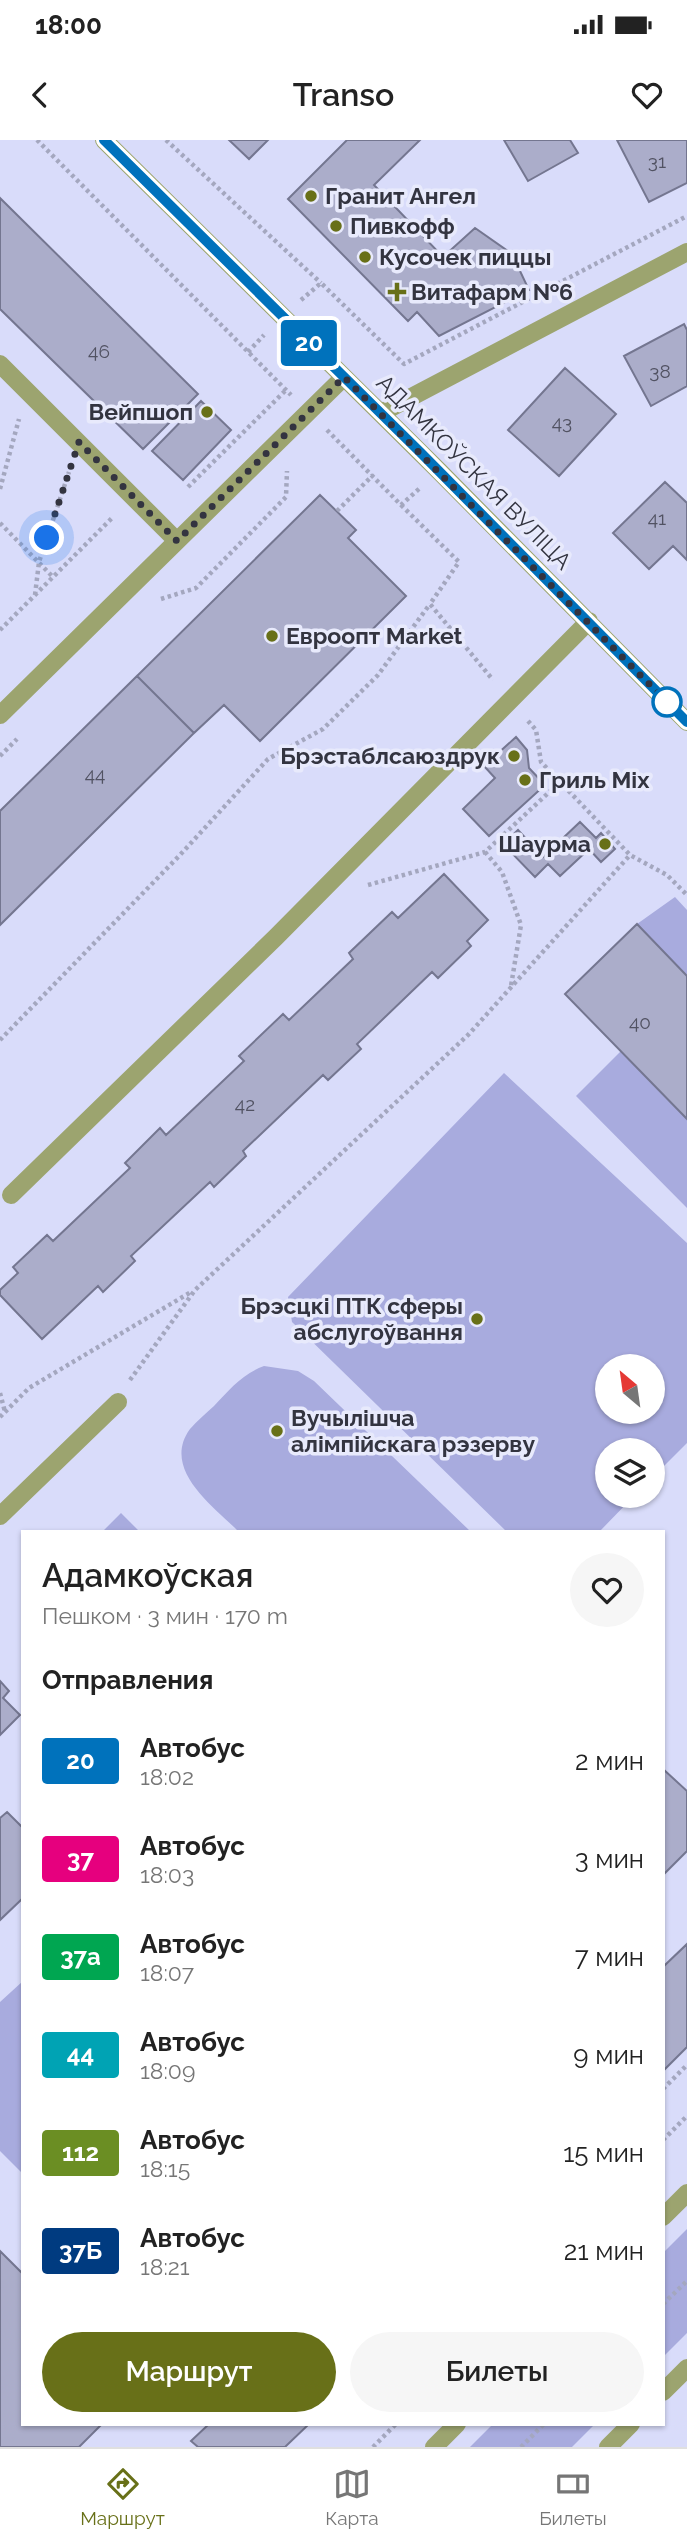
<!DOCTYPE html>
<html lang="ru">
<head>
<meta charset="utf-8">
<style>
	:root { --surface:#fff; --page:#f6f6f6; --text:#222; --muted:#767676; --line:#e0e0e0; --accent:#687018 }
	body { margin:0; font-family:Raleway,sans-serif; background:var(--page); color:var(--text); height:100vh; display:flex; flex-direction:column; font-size:26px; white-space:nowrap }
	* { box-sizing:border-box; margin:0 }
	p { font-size:23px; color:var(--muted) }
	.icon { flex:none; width:38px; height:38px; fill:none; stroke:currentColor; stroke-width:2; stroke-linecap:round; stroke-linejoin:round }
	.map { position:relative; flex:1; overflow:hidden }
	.side { position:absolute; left:21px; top:1390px; width:644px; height:896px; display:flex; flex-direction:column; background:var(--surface); border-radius:0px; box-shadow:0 2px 5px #0004 }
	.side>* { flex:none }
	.badge { padding:0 14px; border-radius:5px; font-size:24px; line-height:46px }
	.needle { width:46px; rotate:331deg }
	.fabs { position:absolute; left:595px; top:1214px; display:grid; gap:14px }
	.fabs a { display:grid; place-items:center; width:70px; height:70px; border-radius:50%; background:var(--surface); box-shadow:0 2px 5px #0004; font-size:35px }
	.you { position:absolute; width:35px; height:35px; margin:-18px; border:5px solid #fff; border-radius:50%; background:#1a73e8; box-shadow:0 0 0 10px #1a73e833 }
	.map>.badge { position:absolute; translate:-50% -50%; box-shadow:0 0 0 4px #fff }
	h2 { padding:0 21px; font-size:26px; line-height:63px }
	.round { display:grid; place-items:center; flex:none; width:74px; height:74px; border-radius:37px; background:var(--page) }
	.overview { display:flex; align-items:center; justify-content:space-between; height:119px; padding:0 21px }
	h1 { font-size:33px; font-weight:600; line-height:52px }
	.action { display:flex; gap:14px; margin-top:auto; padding:14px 21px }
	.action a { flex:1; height:80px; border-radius:42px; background:var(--accent); color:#fff; font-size:28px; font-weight:600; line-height:80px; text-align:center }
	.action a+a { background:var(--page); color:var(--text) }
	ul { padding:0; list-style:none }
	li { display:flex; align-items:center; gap:21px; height:98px; padding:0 21px }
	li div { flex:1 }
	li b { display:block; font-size:26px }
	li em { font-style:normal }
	li .badge { min-width:77px; font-weight:700; text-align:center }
	.status { display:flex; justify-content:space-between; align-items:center; height:49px; padding:0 35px; background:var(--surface); direction:ltr }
	.status svg { height:19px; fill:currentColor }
	header { display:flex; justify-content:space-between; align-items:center; height:91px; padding:0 21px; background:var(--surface); font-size:32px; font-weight:600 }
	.tab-bar { display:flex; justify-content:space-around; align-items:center; height:98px; border-top:2px solid var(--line); background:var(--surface); font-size:19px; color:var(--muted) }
	.tab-bar a { display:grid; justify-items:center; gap:4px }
	.tab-bar .current { color:var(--accent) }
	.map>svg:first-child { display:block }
	.green { fill:#a8abde; fill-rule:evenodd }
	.building { fill:#abadca; stroke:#747690; stroke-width:2 }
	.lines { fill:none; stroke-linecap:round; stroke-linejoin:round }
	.path { stroke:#a4a7bf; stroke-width:4.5; stroke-dasharray:3.5 3.5; stroke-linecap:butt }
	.minor { stroke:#9ca46f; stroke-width:18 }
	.line-casing { stroke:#fff; stroke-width:16 }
	.line { stroke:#0072bc; stroke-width:10 }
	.walk { stroke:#333440; stroke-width:7; stroke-dasharray:0 12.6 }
	.poi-dot { fill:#687018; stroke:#e8eafc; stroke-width:2.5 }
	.stop-dot { fill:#fff; stroke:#0072bc; stroke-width:3.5 }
	.labels { text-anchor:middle; stroke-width:7; stroke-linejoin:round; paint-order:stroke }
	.number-label { font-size:19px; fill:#515262 }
	.poi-label { font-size:23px; font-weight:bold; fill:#333440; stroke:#e8eafc; text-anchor:start }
	.street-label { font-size:23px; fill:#333440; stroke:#e8eafc }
</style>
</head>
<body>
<div class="status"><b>18:00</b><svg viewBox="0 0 49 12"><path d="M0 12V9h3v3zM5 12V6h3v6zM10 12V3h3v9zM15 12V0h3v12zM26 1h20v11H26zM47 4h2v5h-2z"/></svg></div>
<header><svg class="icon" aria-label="back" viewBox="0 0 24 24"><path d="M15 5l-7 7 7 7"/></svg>Transo<svg class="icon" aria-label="heart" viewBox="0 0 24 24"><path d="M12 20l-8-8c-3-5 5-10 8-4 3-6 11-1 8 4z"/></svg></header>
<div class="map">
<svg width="687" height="2307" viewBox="0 0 687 2307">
	<rect width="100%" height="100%" fill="#d9dcfa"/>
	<!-- green -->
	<path class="green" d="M 675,757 L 687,770 L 687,836 L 637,784 Z
		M 621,911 L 687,979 L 687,1068 L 576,956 Z
		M 504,933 L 687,1103 L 687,1303 L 653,1337 L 653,1311 L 607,1311 L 607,1356 L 634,1356 L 600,1391 L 506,1391 L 292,1182 L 288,1157 ZM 607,1227 L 653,1227 L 653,1272 L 607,1272 Z
		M 264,1226 L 298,1231 L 314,1241 L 470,1391 L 238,1391 C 213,1366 161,1329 190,1289 C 197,1281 206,1273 214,1266 C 229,1250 242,1234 264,1226 Z
		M 121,1373 L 139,1391 L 103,1391 Z
		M 23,1841 L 23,2034 L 0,2011 L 0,1862 Z
		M 687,2089 L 687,2193 L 663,2217 L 663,2113 Z
		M 493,2284 L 595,2284 L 572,2307 L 470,2307 Z"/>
	<!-- building -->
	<path class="building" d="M 229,0 L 268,0 L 249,19 Z
		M 347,0 L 420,0 L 374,45 L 443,117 L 475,88 L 512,114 L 529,150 L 439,196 L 417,172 L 408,181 L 288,59 Z
		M 504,0 L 570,0 L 578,13 L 528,41 Z
		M 617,0 L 687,0 L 687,43 L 649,62 Z
		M 0,58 L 198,254 L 143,309 L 0,169 Z
		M 684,184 L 687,190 L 687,246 L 651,266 L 624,216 Z
		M 565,228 L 616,274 L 559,336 L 508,290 Z
		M 201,261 L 231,290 L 183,340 L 152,311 Z
		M 665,342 L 687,363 L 687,420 L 673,406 L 649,429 L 613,393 Z
		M 320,355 L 356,390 L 348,398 L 406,456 L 260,601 L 224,565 L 194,593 L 137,536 Z
		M 137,536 L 194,593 L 0,785 L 0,671 Z
		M 516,597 L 527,610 L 529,628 L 545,645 L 489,696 L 463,669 L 495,638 L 484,626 Z
		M 580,682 L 596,698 L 601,693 L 615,709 L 601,722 L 589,709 L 560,736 L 548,724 L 535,737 L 503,704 L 518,690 L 543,717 Z
		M 444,734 L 488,780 L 467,801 L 471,806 L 438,838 L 432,832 L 357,904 L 361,909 L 328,940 L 323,935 L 243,1011 L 246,1016 L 214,1047 L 210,1042 L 131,1116 L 135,1121 L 103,1152 L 98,1146 L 42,1199 L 0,1155 L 0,1150 L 18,1133 L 13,1127 L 47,1095 L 53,1101 L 130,1028 L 125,1023 L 160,988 L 166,995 L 244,921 L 239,916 L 283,874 L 289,880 L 353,819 L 349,813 L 392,772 L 398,778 Z
		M 637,784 L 687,836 L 687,979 L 565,854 Z
		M 0,1541 L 9,1551 L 3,1558 L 20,1575 L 0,1595 Z
		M 663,1629 L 687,1651 L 687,1711 L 663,1735 Z
		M 7,1672 L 23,1688 L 23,1758 L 0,1780 L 0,1678 Z
		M 687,1804 L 687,1907 L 663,1931 L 663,1823 L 665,1825 Z
		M 0,2111 L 23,2134 L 23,2284 L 102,2284 L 79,2307 L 0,2307 Z
		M 209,2284 L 309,2284 L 285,2307 L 198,2307 L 191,2301 Z"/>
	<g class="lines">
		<!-- path -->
		<path class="path" d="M 37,0 L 291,255
			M 166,0 L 321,143
			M 301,160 L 321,143 L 404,224 L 687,76
			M 248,212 L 264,195
			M 327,290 L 401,365 L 420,348
			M 188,347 L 286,250
			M 0,349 L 19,279
			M 401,365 L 459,422 L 430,464 L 493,540
			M 337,371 L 373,335
			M 0,383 L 53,437
			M 35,455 L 39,422 L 69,332
			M 161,459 L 196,448 L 286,357 L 287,331
			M 0,490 L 113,377
			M 528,581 L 536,590 L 541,622 L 630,715 L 667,735 L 687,755
			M 0,616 L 17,599
			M 485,712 L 502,732 L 521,785 L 511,846
			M 368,745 L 485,712 L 560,642
			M 0,900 L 180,715 L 268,619 L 323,589 L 378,535 L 430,464
			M 130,1240 L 195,1150 L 469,894 L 630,715
			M 0,1253 L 5,1272
			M 0,1277 L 29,1248 L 191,1152
			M 663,1949 L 687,1925
			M 663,2000 L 687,1976
			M 663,2164 L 687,2141
			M 373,2307 L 396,2284
			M 521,2307 L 544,2284"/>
		<!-- minor -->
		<path class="minor" d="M 104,0 L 439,331 L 687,582
			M 0,224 L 177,401
			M 381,273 L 687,112
			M 0,575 L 344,237
			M 11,1055 L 276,797 L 589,481
			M 0,1376 L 118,1262
			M 663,2077 L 687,2053
			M 663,2252 L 687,2228
			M 434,2307 L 457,2284
			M 608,2307 L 631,2284"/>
	</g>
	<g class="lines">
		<defs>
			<path id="line" d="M 104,0 L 420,312 L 687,582"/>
		</defs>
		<!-- line casing -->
		<use href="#line" class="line-casing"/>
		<!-- line -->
		<use href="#line" class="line"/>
		<!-- walk -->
		<path class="walk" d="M 47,398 L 79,302 L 177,401 L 344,237 L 667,562"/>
	</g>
	<!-- markers -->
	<g class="poi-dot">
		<circle cx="311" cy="56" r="7"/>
		<circle cx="336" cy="86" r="7"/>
		<circle cx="365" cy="117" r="7"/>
		<path d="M393.5 141.5h7v7h7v7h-7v7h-7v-7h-7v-7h7z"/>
		<circle cx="207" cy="272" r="7"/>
		<circle cx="272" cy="496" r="7"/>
		<circle cx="514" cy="616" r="7"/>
		<circle cx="525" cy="640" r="7"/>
		<circle cx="605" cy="704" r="7"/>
		<circle cx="477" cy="1179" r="7"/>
		<circle cx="277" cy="1291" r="7"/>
	</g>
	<circle class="stop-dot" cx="667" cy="562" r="14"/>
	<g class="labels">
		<!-- number labels -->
		<g class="number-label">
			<text x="657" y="28">31</text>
			<text x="99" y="218">46</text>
			<text x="660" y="238">38</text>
			<text x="562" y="289">43</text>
			<text x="657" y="385">41</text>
			<text x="95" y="641">44</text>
			<text x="640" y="889">40</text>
			<text x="245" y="971">42</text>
		</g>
		<!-- poi labels -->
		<g class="poi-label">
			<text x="325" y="64">Гранит Ангел</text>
			<text x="350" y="94">Пивкофф</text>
			<text x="379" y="125">Кусочек пиццы</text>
			<text x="411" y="160">Витафарм №6</text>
			<text x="193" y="280" text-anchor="end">Вейпшоп</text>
			<text x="286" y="504">Евроопт Market</text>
			<text x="500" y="624" text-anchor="end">Брэстаблсаюздрук</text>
			<text x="539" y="648">Гриль Mix</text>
			<text x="591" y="712" text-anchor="end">Шаурма</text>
			<text x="463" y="1174" text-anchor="end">Брэсцкі ПТК сферы<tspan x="463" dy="26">абслугоўвання</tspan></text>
			<text x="291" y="1286">Вучылішча<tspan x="291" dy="26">алімпійскага рэзерву</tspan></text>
		</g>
		<!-- street labels -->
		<g class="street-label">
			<text transform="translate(474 332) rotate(45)" y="8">АДАМКОЎСКАЯ ВУЛІЦА</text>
		</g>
	</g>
</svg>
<div class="fabs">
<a><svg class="needle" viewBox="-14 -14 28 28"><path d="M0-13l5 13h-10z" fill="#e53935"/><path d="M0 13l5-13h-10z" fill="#767676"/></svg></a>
<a><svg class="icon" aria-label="layers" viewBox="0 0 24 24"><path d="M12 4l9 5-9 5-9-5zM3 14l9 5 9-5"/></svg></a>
</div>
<div class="you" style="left:47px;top:398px"></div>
<b class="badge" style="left:309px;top:203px;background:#0072bc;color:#fff">20</b>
<section class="side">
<div class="overview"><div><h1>Адамкоўская</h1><p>Пешком · 3 мин · 170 m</p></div><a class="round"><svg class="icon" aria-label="heart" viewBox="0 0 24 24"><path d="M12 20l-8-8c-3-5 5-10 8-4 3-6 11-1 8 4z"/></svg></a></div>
<h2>Отправления</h2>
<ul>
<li><span class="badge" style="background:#0072bc;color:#fff">20</span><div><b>Автобус</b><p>18:02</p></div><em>2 мин</em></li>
<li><span class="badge" style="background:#e6007e;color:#fff">37</span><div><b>Автобус</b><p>18:03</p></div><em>3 мин</em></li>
<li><span class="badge" style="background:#00a651;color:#fff">37а</span><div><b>Автобус</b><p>18:07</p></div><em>7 мин</em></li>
<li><span class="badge" style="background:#00a3b4;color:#fff">44</span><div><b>Автобус</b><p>18:09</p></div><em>9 мин</em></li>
<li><span class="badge" style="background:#6b8e23;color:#fff">112</span><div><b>Автобус</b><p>18:15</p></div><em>15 мин</em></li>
<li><span class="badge" style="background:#003b80;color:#fff">37Б</span><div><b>Автобус</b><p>18:21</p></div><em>21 мин</em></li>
</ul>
<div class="action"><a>Маршрут</a><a>Билеты</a></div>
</section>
</div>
<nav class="tab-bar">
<a class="current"><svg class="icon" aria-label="directions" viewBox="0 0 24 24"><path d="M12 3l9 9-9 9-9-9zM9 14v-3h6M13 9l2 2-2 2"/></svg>Маршрут</a>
<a><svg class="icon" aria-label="map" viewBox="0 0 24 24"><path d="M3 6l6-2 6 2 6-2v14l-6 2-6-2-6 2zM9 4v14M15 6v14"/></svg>Карта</a>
<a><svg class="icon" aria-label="tickets" viewBox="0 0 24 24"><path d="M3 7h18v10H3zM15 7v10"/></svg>Билеты</a>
</nav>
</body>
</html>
